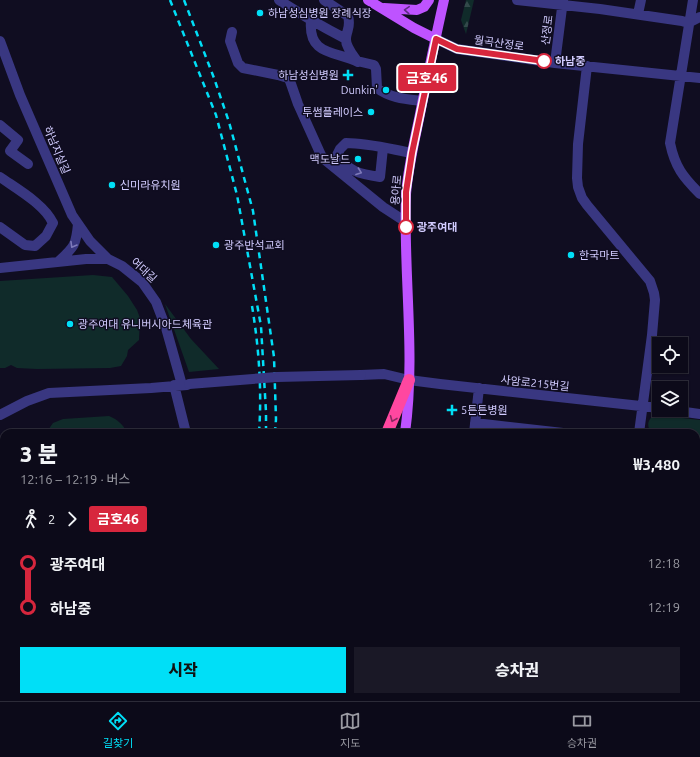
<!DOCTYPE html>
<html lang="ko">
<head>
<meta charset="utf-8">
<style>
	:root { --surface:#0c0a19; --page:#1a1826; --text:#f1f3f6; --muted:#9a9aa2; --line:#2c2b38; --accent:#00dff7 }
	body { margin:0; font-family:Ubuntu,"Noto Sans KR",sans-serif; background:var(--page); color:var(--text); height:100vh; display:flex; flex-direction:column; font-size:15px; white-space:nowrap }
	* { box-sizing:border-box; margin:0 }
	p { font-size:13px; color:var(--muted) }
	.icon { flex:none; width:22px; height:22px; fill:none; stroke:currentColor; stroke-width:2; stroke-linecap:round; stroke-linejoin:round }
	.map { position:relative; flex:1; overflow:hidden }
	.side { position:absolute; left:0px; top:429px; width:700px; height:272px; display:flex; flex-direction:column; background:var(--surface); border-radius:12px 12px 0 0; box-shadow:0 1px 3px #0004,0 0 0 1px var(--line) }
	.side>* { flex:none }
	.badge { padding:0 8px; border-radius:3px; font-size:14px; line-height:26px }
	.buttons { position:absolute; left:652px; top:337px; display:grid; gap:8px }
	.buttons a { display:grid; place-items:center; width:36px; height:36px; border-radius:0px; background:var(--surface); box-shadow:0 1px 3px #0004,0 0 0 1px var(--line); font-size:20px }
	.map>.badge { position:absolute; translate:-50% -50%; box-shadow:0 0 0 2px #fff }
	.legs { display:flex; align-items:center; gap:6px; height:44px; padding:0 20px; font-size:13px }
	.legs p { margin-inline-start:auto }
	.overview { display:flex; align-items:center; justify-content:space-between; height:68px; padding:0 20px }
	h1 { font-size:22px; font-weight:800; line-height:30px }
	.cta { display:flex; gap:8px; margin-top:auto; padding:8px 20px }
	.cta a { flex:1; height:46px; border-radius:0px; background:var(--accent); color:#111; font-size:16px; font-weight:800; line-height:46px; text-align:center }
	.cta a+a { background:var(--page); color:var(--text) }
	ul { padding:0 20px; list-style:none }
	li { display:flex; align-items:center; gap:14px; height:44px; font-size:15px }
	li i { display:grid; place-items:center; width:6px; height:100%; margin:0 5px; background:currentColor }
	li i::after { content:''; width:10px; height:10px; margin:-5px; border:3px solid; border-radius:50%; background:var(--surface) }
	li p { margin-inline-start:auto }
	li:first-child i { background:linear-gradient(#0000 50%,currentColor 0) }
	li:last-child i { background:linear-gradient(currentColor 50%,#0000 0) }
	.tabs { display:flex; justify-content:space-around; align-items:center; height:56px; border-top:1px solid var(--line); background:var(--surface); font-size:11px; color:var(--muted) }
	.tabs a { display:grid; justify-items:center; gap:2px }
	.tabs .on { color:var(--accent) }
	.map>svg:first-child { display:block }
	.green { fill:#102b2a }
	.forest { fill:url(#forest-firs) }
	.park { fill:url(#park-dots) }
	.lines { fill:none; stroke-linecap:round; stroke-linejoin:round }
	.minor { stroke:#393781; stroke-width:10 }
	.major { stroke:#be53ff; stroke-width:10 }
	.highway { stroke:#ff47a0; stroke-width:12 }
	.rail { stroke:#00dff7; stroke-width:2.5; stroke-dasharray:6 5; stroke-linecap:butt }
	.minor-bridge { stroke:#393781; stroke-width:10 }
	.oneway { stroke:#5e2c85 }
	.oneway2 { stroke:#7e7aba }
	.oneway3 { stroke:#882a60 }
	.line-1-casing { stroke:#fff; stroke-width:9 }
	.line-1 { stroke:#d7263d; stroke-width:6 }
	.poi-dot { fill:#00dff7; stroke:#100d21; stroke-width:1.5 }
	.stop-1-dot { fill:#fff; stroke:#d7263d; stroke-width:2 }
	.labels { text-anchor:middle; stroke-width:3; stroke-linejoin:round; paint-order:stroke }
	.poi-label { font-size:11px; fill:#d2ccff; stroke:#100d21; text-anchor:start }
	.street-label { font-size:11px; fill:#d2ccff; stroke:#100d21 }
	.stop-label { font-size:11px; font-weight:bold; fill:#d2ccff; stroke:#100d21; text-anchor:start }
</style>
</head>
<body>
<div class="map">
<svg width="700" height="701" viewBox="0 0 700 701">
	<defs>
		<pattern id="forest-firs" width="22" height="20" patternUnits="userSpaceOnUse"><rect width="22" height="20" fill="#102b2a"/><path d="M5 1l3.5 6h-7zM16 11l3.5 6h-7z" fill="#32494a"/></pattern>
		<pattern id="park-dots" width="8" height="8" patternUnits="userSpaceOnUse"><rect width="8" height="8" fill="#102b2a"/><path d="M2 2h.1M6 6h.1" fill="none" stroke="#32494a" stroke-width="1.8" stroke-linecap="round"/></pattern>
	</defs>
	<rect width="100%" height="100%" fill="#100d21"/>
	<!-- green -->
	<path class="green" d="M 93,275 L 112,277 L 128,296 L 137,310 L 140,318 L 139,340 L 128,350 L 127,356 L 121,366 L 110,368 L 37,369 L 17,368 L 11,365 L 5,368 L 0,368 L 0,281 Z
		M 165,304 L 191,339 L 219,369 L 189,372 Z
		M 656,415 L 700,420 L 700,471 L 696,470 L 696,433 L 652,433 C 646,427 647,418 656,415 Z
		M 109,416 C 118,420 123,424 127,433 L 46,433 L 53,423 L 63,419 Z
		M 4,560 L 4,601 L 0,602 L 0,561 Z"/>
	<!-- forest -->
	<path class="forest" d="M 466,0 L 474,0 L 466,34 L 461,20 Z"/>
	<!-- park -->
	<path class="park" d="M 257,697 L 352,697 L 352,701 L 256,701 Z"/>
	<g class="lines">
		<!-- minor -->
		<path class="minor" d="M 279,0 C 300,14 323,27 346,39
			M 324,0 L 348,16 C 351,27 347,29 346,38 C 345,46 353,55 357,61 L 374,65 L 376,69 L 377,88 C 390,98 405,99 422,101
			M 517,0 L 600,9 L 682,21 L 688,23
			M 693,0 L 670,143 C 675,167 683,177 700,194
			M 638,14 L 641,0
			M 311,21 C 308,56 336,51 358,62
			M 688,23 L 700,17
			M 232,32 L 230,41 L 238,63 L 243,68 L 278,75 L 288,78 L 290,81 L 298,104 L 321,155 L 324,159 L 383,207 L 406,222
			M 436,39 L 457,49 L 555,63 L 700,78
			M 0,41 L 20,95 L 72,215 L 90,241 L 108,259
			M 555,63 L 563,0
			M 587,66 L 578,144 L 577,178 L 578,187 L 582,198 L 587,205 L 650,281 L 654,293 L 655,300 L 652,335 L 639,433
			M 0,125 L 18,140 L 10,151 L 28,164
			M 383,148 L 380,177 C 360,174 349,172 337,155 L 340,149 L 346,143 C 368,143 390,149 412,153
			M 0,177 C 17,189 44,204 53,223 L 46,236 L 35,246 L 25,245 L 0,227
			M 58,262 C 74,247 76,246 78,224
			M 0,268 L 86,259 L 108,259 L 122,266 L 142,282 L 156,302 L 166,328 L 182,385
			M 361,375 L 384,374 L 409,380 L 440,384 L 659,408
			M 174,385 L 186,433
			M 671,410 L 700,414
			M 0,415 L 27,401 L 49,393 L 151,388 L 187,385
			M 475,423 L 563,433
			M 474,433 L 479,388
			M 0,450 L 4,450
			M 696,495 L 700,496
			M 0,501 L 4,501
			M 696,542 L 700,543
			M 0,546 L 4,546
			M 696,639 L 700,640
			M 696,694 L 700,695
			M 163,701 L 166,697
			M 370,701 L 372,697
			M 610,701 L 611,697"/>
		<!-- major -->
		<path class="major" d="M 368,0 L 414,28 L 436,39
			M 384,8 L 417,10 L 424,7 L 429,0
			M 405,433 C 416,354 403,273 406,194 C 408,169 414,143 419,119 C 427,79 435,40 444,0
			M 363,701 L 364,697"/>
		<!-- highway -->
		<path class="highway" d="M 387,433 L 409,380
			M 0,638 L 4,637
			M 696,655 L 700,656
			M 0,656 L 4,655
			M 696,671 L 700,672
			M 208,697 L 213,701"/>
		<!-- rail -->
		<path class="rail" d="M 170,0 L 216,115 L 237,195 L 261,326 L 266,412 L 266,433
			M 184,0 L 214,78 L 229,122 L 253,211 L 274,357 L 276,419 L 275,433
			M 252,306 C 259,348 262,391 259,433
			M 226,701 L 227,697
			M 244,701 L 244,697"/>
		<!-- minor-bridge -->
		<path class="minor-bridge" d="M 189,384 L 277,377 L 361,375"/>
	</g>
	<!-- one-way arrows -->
	<defs><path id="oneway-chevron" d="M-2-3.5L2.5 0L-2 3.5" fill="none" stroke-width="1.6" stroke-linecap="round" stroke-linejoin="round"/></defs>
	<use class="oneway" href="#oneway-chevron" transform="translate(407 10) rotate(-176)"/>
	<g class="oneway2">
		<use href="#oneway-chevron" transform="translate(359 172) rotate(20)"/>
		<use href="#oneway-chevron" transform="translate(73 245) rotate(120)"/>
	</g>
	<use class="oneway3" href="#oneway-chevron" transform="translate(393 419) rotate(112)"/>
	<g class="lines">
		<defs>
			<path id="line-1" d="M 406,227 L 406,192 L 412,153 L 436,39 L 457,49 L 544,61"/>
		</defs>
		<!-- line-1 casing -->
		<use href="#line-1" class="line-1-casing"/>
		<!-- line-1 -->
		<use href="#line-1" class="line-1"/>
	</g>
	<!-- markers -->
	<g class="poi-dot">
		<circle cx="260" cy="13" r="4"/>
		<path d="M346 69h4v4h4v4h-4v4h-4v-4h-4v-4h4z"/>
		<circle cx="386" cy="90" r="4"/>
		<circle cx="371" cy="112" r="4"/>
		<circle cx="358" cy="159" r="4"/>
		<circle cx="112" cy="185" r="4"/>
		<circle cx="216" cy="245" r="4"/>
		<circle cx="571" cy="255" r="4"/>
		<circle cx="70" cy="324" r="4"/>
		<path d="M450 404h4v4h4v4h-4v4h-4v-4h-4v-4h4z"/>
	</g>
	<g class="stop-1-dot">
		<circle cx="544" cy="61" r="7"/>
		<circle cx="406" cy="227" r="7"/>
	</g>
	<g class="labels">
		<!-- poi labels -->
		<g class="poi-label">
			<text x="268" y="17">하남성심병원 장례식장</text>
			<text x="339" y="79" text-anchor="end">하남성심병원</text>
			<text x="378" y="94" text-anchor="end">Dunkin'</text>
			<text x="363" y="116" text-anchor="end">투썸플레이스</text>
			<text x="350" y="163" text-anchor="end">맥도날드</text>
			<text x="120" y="189">신미라유치원</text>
			<text x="224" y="249">광주반석교회</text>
			<text x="579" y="259">한국마트</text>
			<text x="78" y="328">광주여대 유니버시아드체육관</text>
			<text x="461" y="414">5튼튼병원</text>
		</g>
		<!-- street labels -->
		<g class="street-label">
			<text transform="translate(547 30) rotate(-83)" y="4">산정로</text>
			<text transform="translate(499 43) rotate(8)" y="4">월곡산정로</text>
			<text transform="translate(57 150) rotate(67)" y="4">하남지실길</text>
			<text transform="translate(396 190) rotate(-85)" y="4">용아로</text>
			<text transform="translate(144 270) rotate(43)" y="4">여대길</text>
			<text transform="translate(535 383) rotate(6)" y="4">사암로215번길</text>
		</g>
		<!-- stop labels -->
		<g class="stop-label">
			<text x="555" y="65">하남중</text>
			<text x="417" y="231">광주여대</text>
		</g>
	</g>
</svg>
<div class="buttons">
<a><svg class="icon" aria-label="locate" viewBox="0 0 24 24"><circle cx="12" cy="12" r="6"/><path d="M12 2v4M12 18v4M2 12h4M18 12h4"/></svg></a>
<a><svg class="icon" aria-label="layers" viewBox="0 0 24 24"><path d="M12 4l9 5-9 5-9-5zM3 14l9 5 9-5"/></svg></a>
</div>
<b class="badge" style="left:427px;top:78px;background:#d7263d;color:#fff">금호46</b>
<section class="side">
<div class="overview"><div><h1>3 분</h1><p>12:16 – 12:19 · 버스</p></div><b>₩3,480</b></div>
<div class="legs"><svg class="icon" aria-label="walk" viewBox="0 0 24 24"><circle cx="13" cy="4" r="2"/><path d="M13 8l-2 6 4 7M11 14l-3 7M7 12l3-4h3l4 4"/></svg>2<svg class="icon" aria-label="forward" viewBox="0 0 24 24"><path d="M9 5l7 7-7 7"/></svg><b class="badge" style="background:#d7263d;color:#fff">금호46</b></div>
<ul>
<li><i style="color:#d7263d"></i><b>광주여대</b><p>12:18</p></li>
<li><i style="color:#d7263d"></i><b>하남중</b><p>12:19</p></li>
</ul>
<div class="cta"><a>시작</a><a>승차권</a></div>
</section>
</div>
<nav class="tabs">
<a class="on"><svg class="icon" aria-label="directions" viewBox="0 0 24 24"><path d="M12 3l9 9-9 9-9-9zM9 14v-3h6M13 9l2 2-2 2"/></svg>길찾기</a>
<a><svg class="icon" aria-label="map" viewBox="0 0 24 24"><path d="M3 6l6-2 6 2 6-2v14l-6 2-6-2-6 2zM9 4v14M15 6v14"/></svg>지도</a>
<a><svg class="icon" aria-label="tickets" viewBox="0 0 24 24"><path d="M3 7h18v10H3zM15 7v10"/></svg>승차권</a>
</nav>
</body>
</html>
